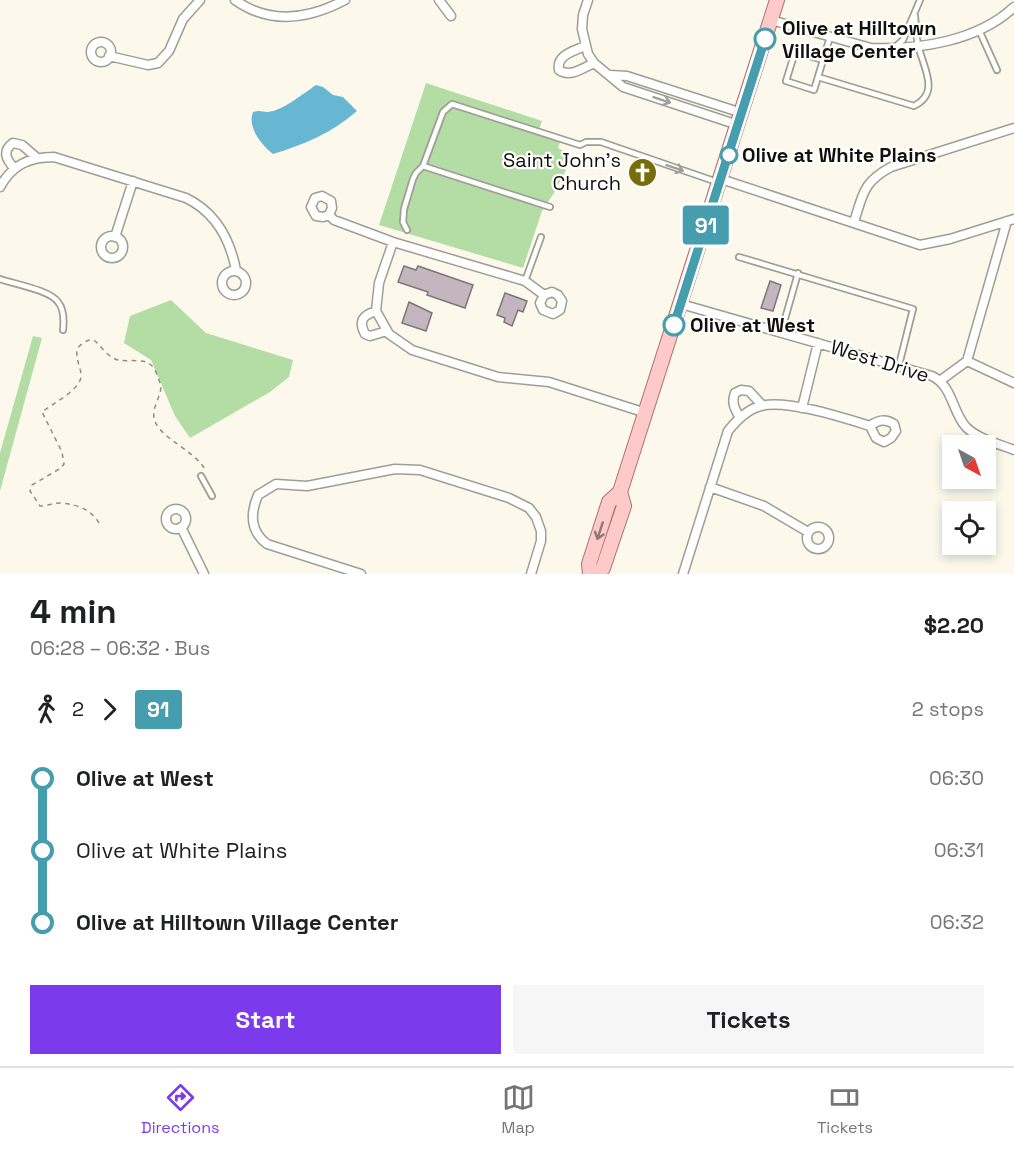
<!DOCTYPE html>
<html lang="en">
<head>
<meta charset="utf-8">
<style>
	:root { --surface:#fff; --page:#f6f6f6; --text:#202124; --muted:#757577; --line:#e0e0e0; --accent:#7c3aed }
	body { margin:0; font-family:"Space Grotesk",sans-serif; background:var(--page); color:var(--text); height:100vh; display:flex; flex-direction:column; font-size:22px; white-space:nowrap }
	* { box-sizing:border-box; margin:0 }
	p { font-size:20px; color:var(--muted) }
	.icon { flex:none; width:33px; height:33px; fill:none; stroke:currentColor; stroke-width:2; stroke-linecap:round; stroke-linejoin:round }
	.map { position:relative; height:574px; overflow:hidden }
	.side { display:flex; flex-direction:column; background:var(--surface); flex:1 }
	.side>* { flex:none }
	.badge { padding:0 12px; border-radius:4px; font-size:21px; line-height:39px }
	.needle { width:39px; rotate:140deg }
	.fabs { position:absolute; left:942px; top:435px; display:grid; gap:12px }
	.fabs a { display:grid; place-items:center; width:54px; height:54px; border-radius:0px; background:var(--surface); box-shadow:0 3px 9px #0003; font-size:30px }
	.map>.badge { position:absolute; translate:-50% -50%; box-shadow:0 0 0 3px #fff }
	.legs { display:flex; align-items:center; gap:9px; height:66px; padding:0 30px; font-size:20px }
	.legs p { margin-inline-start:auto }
	.overview { display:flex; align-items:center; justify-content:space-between; height:102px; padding:0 30px }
	h1 { font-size:33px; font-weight:700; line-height:45px }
	.primary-button { display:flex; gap:12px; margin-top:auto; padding:12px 30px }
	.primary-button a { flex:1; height:69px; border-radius:0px; background:var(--accent); color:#fff; font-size:24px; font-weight:700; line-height:69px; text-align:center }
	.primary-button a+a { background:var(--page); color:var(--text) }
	ul { padding:0 30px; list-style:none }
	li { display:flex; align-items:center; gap:21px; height:72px; font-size:22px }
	li i { display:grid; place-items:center; width:9px; height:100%; margin:0 8px; background:currentColor }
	li i::after { content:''; width:15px; height:15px; margin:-8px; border:4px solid; border-radius:50%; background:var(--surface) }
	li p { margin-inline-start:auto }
	li:first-child i { background:linear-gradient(#0000 50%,currentColor 0) }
	li:last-child i { background:linear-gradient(currentColor 50%,#0000 0) }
	.menu { display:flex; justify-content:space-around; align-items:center; height:84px; border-top:2px solid var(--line); background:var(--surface); font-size:16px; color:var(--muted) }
	.menu a { display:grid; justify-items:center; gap:3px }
	.menu .active { color:var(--accent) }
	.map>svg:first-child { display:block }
	.green { fill:#b4dca5 }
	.water { fill:#68b7d2 }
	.building { fill:#c3b6be; stroke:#80747b; stroke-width:1.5 }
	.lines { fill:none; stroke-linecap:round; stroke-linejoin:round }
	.service-casing { stroke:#a09e91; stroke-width:8 }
	.minor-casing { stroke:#a09e91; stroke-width:11 }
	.primary-casing { stroke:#aa716f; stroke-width:16 }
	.path { stroke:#8f8d84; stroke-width:1.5; stroke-dasharray:4.5 4.5; stroke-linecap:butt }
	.service { stroke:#fff; stroke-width:4.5 }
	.minor { stroke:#fff; stroke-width:8 }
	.primary { stroke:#fec9c9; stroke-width:14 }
	.oneway { stroke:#a09f9d }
	.oneway2 { stroke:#937674 }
	.line-1-casing { stroke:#fff; stroke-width:14 }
	.line-1 { stroke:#469dad; stroke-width:9 }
	.stop-1-dot { fill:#fff; stroke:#469dad; stroke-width:3 }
	.labels { text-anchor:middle; stroke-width:4.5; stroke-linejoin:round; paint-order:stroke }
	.stop-label { font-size:20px; font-weight:bold; fill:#11100b; stroke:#fff; text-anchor:start }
	.poi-label { font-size:20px; fill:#11100b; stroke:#fff; text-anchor:end }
	.street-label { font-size:20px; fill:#11100b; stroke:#fff }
</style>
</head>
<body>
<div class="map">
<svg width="1014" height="574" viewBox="0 0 1014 574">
	<rect width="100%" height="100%" fill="#fcf9ec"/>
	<!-- green -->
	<path class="green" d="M 426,83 L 542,121 L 537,135 L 560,142 L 558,148 L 566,152 L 562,165 L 566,170 L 554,193 L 542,211 L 523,268 L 379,225 Z
		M 171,300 L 206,333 L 293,360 L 289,377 L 270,392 L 190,438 L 175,416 L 151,360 L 124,343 L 130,316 Z
		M 33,336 L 42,338 L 0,491 L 0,453 Z"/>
	<!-- water -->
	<path class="water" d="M 316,85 L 323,87 L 333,95 L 343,97 L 357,111 C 332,133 303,145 273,154 C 261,144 247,127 253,112 C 260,110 262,112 268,112 C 282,111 304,93 316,85 Z"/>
	<!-- building -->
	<path class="building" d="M 404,266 L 416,270 L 418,266 L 473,285 L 465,308 L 427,295 L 428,292 L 398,282 Z
		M 770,281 L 781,285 L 773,311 L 761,308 Z
		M 505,293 L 527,301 L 523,312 L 518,310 L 512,326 L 504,322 L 505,318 L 497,315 Z
		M 409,302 L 432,313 L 426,331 L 402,323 Z"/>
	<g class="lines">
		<defs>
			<path id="service" d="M 979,30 L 997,70
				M 895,47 L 903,40 L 920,0
				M 823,60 L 795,52 L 786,81 L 814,90 L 830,37
				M 818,77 L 914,106 C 941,93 923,67 918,45 C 916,36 916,26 915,16
				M 423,166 L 550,207
				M 407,230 L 403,222 L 404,209 L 413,179 L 416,173 L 423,166 L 443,112 L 452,104 L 580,145 L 586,142 L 601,142 L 717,182
				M 739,257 L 913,309 L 899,365
				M 0,279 C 14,284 50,290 58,302 C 64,309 64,321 63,330
				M 525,281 L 541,237
				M 781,333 L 798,273
				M 201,476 L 212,496"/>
			<path id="minor" d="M 235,0 C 270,25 309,19 345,0
				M 439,0 L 451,16
				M 588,0 L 583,15 L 582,29 L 588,54 L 594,63 L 623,87 L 738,125
				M 771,20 L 871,48 C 919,50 978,41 1014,7
				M91 52a10 10 0 1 1 20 0a10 10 0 1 1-20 0Z
				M 585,46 C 574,51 556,55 559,70 C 570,78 583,68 594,63
				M 109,56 L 148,65 L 158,63 L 169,51 L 183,19 L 200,0
				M 610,75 L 627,76 L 742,113
				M 14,168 C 6,159 2,151 13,143 L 22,145 L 36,157
				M 721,179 L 920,245 L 950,239 L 1014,219
				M 0,187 C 12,165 29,157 54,157 L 186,198 C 215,212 230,239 236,270
				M 329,215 L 332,208 L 331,201 L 322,196 L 315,198 L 311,207 L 316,216 L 323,217 L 329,215 L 334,220 L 393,242 L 525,281 L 544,295 L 540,303 L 543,310 L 553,314 L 560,310 L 562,301 L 558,295 L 552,292 L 544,295
				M 854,222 C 863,194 863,182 891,167 L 1014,128
				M101 247a11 11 0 1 1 22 0a11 11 0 1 1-22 0Z
				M 115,237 L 133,181
				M 393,242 L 379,283 L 376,311 L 389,334 L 412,350 L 498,377 L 549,382 L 646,413
				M222 283a12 12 0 1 1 24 0a12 12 0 1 1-24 0Z
				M 681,304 L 932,376 C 953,386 952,412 966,427 C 978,439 999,444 1014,450
				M 376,311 C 363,315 358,321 365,334 L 370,336 L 387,331
				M 967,361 L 1014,383
				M 941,380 L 967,361 L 1007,221
				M 802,408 L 818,343
				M 740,418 C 735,409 731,403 735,393 L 741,390 L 749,391 L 762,405
				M 710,487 L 764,506 L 808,532
				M166 519a10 10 0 1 1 20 0a10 10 0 1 1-20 0Z
				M807 538a11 11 0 1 1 22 0a11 11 0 1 1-22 0Z
				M 181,527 L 204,574
				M 361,574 L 267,544 C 250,531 250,514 258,495 L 276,484 L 307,486 L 395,469 L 420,470 L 509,498 L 529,508 L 536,517 L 541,531 L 541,541 L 531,574
				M 683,574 L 728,431 C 736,421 747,409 761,406 C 786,399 844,418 870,426 L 876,438 L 884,442 L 891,438 L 896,431 L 894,424 C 885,418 878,420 870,426"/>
			<path id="primary" d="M 590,574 L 589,564 L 609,502 L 620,492 L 777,0
				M 598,574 L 603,568 L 624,506 L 620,492"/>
		</defs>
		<!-- service casing -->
		<use href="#service" class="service-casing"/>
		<!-- minor casing -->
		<use href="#minor" class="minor-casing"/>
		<!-- primary casing -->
		<use href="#primary" class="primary-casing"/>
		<!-- path -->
		<path class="path" d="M 99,523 C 91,509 76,504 60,503 C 53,503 47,506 40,506 L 30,491 L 32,485 L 61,468 L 64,464 L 62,452 L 42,412 C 51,404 84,389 81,373 C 79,364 76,358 77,349 C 80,345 87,339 93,340 C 98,341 106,357 118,360 C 127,362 144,358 151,365 C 156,369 159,380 161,386 C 161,397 152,407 154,418 C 157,437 195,450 206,471"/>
		<!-- service -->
		<use href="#service" class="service"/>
		<!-- minor -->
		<use href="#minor" class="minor"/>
		<!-- primary -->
		<use href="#primary" class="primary"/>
	</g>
	<!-- one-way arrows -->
	<defs><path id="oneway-shaft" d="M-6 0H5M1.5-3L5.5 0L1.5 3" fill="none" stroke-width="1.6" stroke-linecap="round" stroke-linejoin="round" transform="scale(1.5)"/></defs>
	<g class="oneway">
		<use href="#oneway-shaft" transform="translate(662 100) rotate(18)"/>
		<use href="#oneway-shaft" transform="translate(675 168) rotate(19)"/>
	</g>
	<use class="oneway2" href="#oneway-shaft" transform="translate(600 531) rotate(108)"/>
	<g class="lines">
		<defs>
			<path id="line-1" d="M 674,325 L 765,39"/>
		</defs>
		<!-- line-1 casing -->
		<use href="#line-1" class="line-1-casing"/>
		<!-- line-1 -->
		<use href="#line-1" class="line-1"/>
	</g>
	<!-- icons -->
	<defs>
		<symbol id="church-disc" viewBox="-11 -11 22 22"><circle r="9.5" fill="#776e0b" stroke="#fff"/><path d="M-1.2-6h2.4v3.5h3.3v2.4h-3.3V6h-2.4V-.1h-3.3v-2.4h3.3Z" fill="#fff"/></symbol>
	</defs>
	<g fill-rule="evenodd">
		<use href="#church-disc" x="626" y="156" width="33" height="33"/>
	</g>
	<!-- markers -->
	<g class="stop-1-dot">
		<circle cx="765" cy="39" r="10"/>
		<circle cx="729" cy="155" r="8"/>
		<circle cx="674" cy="325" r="10"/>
	</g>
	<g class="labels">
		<!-- stop labels -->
		<g class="stop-label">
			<text x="782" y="35">Olive at Hilltown<tspan x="782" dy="23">Village Center</tspan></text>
			<text x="742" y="162">Olive at White Plains</text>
			<text x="690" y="332">Olive at West</text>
		</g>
		<!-- poi labels -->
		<g class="poi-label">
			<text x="621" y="167">Saint John's<tspan x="621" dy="23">Church</tspan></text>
		</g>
		<!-- street labels -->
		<g class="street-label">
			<text transform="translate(880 361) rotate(17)" y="7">West Drive</text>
		</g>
	</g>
</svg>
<div class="fabs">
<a><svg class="needle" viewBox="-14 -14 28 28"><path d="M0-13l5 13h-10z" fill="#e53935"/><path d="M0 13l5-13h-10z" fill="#757577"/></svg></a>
<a><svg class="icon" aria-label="locate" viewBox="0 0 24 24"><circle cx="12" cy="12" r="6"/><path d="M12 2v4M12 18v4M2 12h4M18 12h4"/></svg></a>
</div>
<b class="badge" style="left:706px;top:225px;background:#469dad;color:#fff">91</b>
</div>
<section class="side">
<div class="overview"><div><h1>4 min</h1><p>06:28 – 06:32 · Bus</p></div><b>$2.20</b></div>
<div class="legs"><svg class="icon" aria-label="walk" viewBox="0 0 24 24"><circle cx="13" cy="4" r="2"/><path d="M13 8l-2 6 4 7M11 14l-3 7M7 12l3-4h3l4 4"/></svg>2<svg class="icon" aria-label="forward" viewBox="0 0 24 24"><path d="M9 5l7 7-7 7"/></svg><b class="badge" style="background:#469dad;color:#fff">91</b><p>2 stops</p></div>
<ul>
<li><i style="color:#469dad"></i><b>Olive at West</b><p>06:30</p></li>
<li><i style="color:#469dad"></i><span>Olive at White Plains</span><p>06:31</p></li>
<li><i style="color:#469dad"></i><b>Olive at Hilltown Village Center</b><p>06:32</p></li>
</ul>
<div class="primary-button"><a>Start</a><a>Tickets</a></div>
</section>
<nav class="menu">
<a class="active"><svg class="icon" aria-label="directions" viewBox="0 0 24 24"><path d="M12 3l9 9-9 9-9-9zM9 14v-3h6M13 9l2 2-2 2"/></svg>Directions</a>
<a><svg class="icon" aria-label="map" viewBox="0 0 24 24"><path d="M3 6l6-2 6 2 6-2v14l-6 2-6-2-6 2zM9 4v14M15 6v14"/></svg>Map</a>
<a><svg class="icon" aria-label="tickets" viewBox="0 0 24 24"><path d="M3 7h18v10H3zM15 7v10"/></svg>Tickets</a>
</nav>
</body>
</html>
